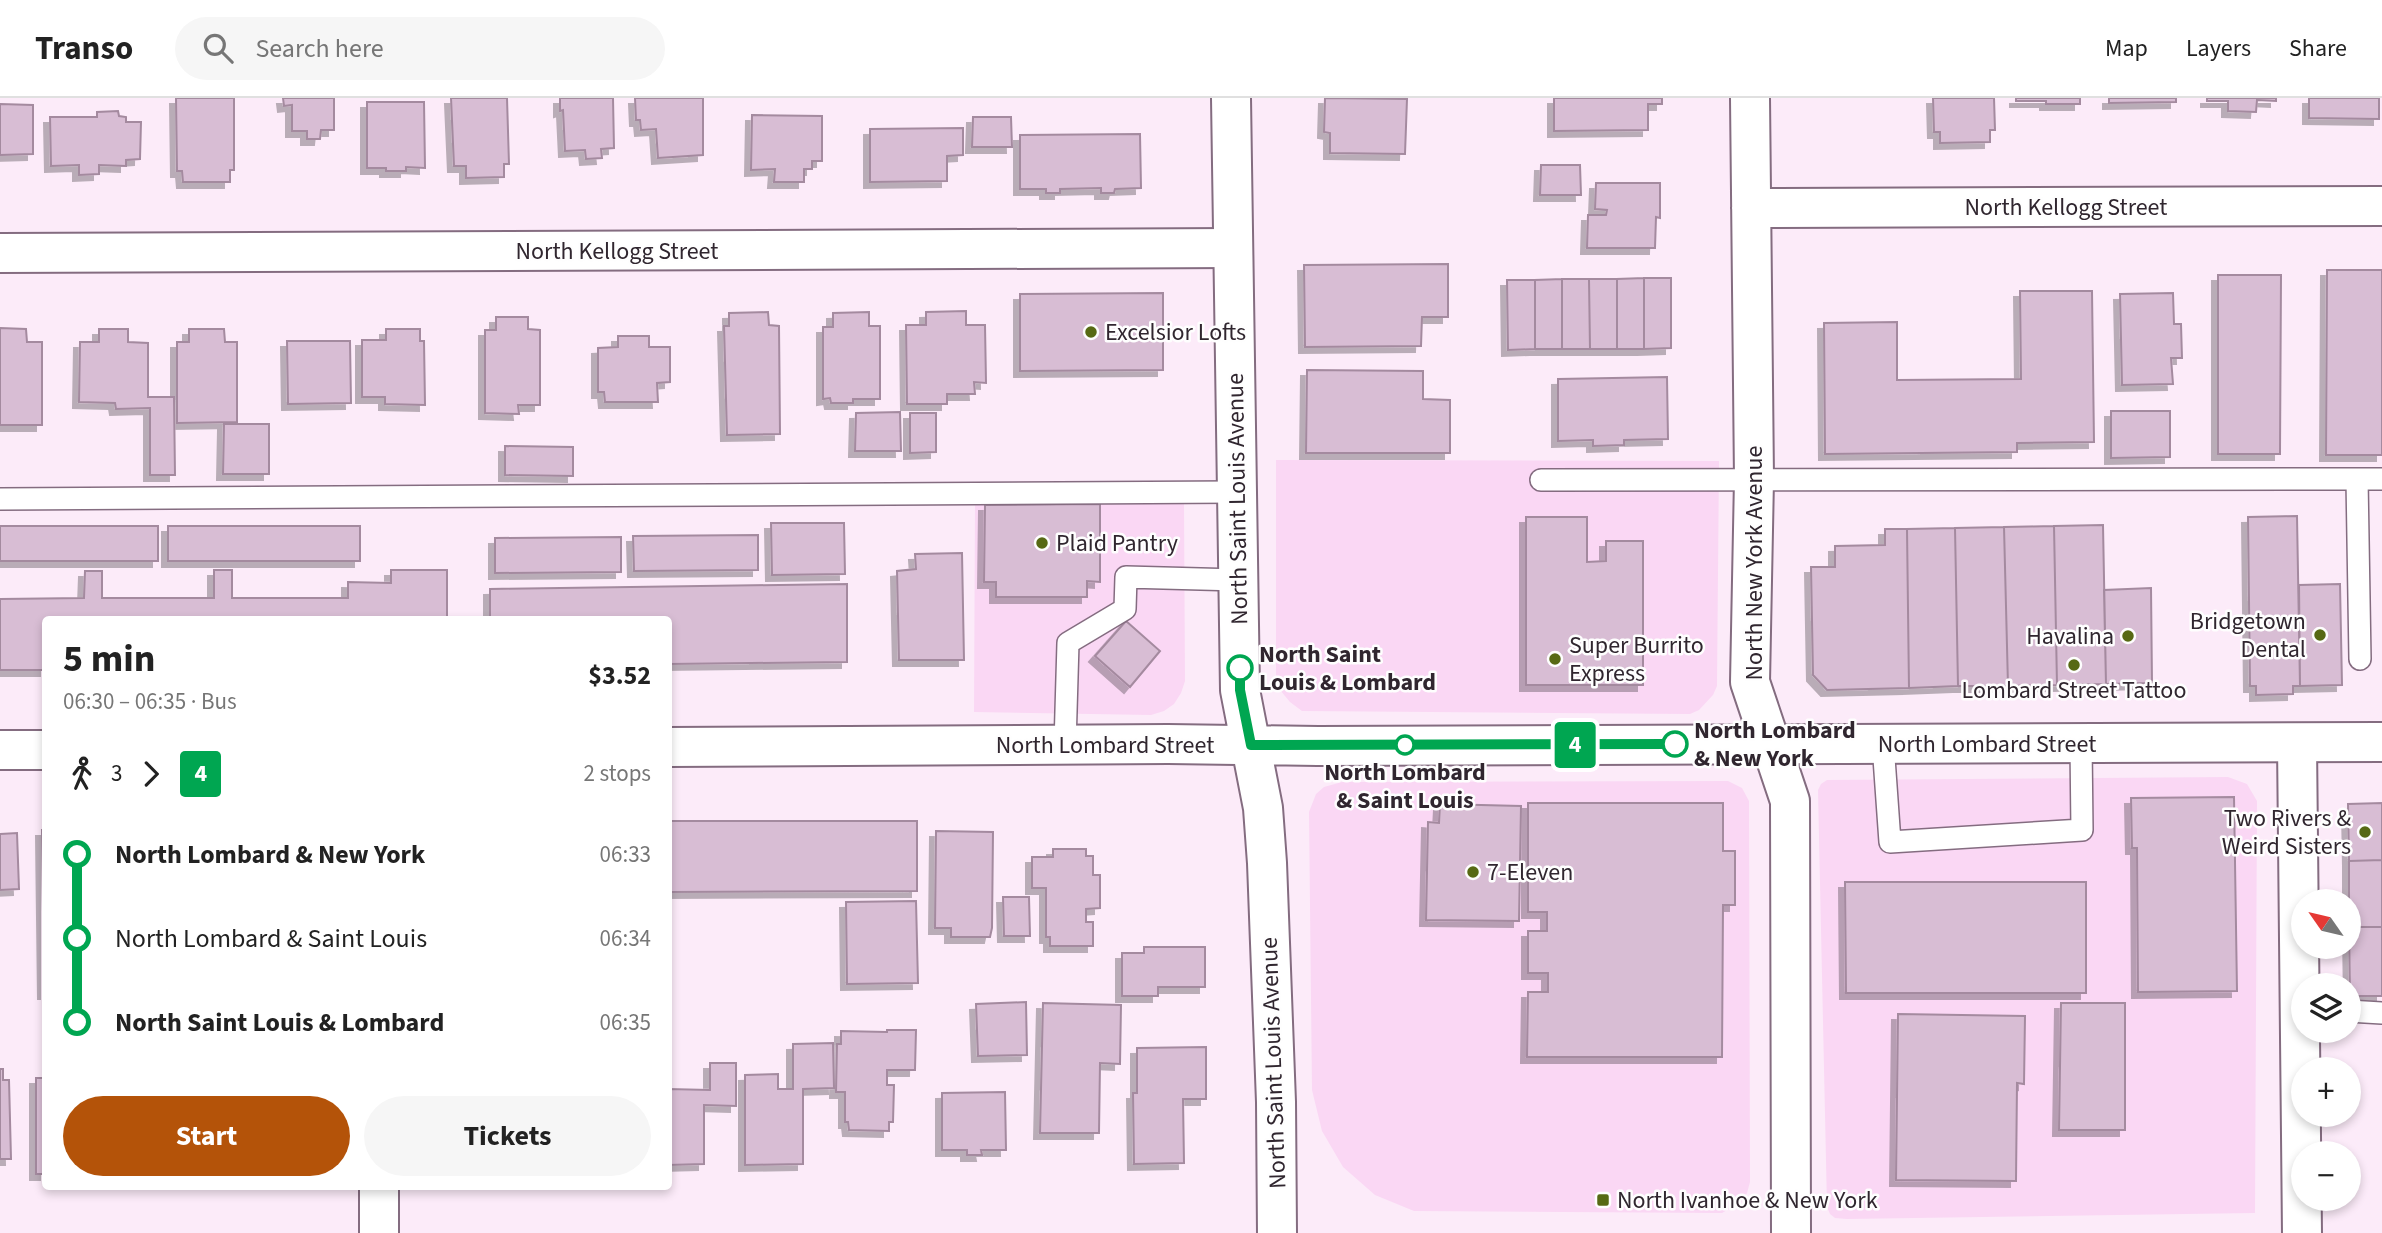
<!DOCTYPE html>
<html lang="en">
<head>
<meta charset="utf-8">
<style>
	:root { --surface:#fff; --page:#f6f6f6; --text:#222; --muted:#767676; --line:#e0e0e0; --accent:#b45309 }
	body { margin:0; font-family:"Source Sans 3",sans-serif; background:var(--page); color:var(--text); height:100vh; display:flex; flex-direction:column; font-size:26px; white-space:nowrap }
	* { box-sizing:border-box; margin:0 }
	p { font-size:23px; color:var(--muted) }
	.icon { flex:none; width:38px; height:38px; fill:none; stroke:currentColor; stroke-width:2; stroke-linecap:round; stroke-linejoin:round }
	.map { position:relative; flex:1; overflow:hidden }
	.panel { position:absolute; left:42px; top:518px; width:630px; height:574px; display:flex; flex-direction:column; background:var(--surface); border-radius:7px; box-shadow:0 4px 10px #0003 }
	.panel>* { flex:none }
	.badge { padding:0 14px; border-radius:5px; font-size:24px; line-height:46px }
	.needle { width:46px; rotate:304deg }
	.fabs { position:absolute; left:2291px; top:791px; display:grid; gap:14px }
	.fabs a { display:grid; place-items:center; width:70px; height:70px; border-radius:50%; background:var(--surface); box-shadow:0 4px 10px #0003; font-size:35px }
	.map>.badge { position:absolute; translate:-50% -50%; box-shadow:0 0 0 4px #fff }
	.legs { display:flex; align-items:center; gap:10px; height:77px; padding:0 21px; font-size:23px }
	.legs p { margin-inline-start:auto }
	.summary { display:flex; align-items:center; justify-content:space-between; height:119px; padding:0 21px }
	h1 { font-size:38px; font-weight:700; line-height:52px }
	.action { display:flex; gap:14px; margin-top:auto; padding:14px 21px }
	.action a { flex:1; height:80px; border-radius:42px; background:var(--accent); color:#fff; font-size:28px; font-weight:700; line-height:80px; text-align:center }
	.action a+a { background:var(--page); color:var(--text) }
	ul { padding:0 21px; list-style:none }
	li { display:flex; align-items:center; gap:24px; height:84px; font-size:26px }
	li i { display:grid; place-items:center; width:10px; height:100%; margin:0 9px; background:currentColor }
	li i::after { content:''; width:18px; height:18px; margin:-9px; border:5px solid; border-radius:50%; background:var(--surface) }
	li p { margin-inline-start:auto }
	li:first-child i { background:linear-gradient(#0000 50%,currentColor 0) }
	li:last-child i { background:linear-gradient(currentColor 50%,#0000 0) }
	header { display:flex; align-items:center; gap:42px; box-sizing:border-box; height:98px; padding:0 35px; background:var(--surface); border-bottom:2px solid var(--line) }
	header strong { font-size:33px }
	nav { display:flex; gap:38px; margin-inline-start:auto; font-size:24px }
	.search { width:490px; height:63px; background:var(--page); display:flex; align-items:center; gap:18px; box-sizing:border-box; padding:0 24px; border-radius:38px; color:var(--muted); font-size:26px }
	.map>svg:first-child { display:block }
	.built { fill:#fad7f4 }
	.building { fill:#d8bdd4; stroke:#a48a9f; stroke-width:2; filter:url(#shadow) }
	.lines { fill:none; stroke-linecap:round; stroke-linejoin:round }
	.lane-casing { stroke:#846c80; stroke-width:24 }
	.street-casing { stroke:#846c80; stroke-width:42 }
	.secondary-casing { stroke:#846c80; stroke-width:42 }
	.lane { stroke:#fff; stroke-width:21 }
	.street { stroke:#fff; stroke-width:38 }
	.secondary { stroke:#fff; stroke-width:38 }
	.line-1-casing { stroke:#fff; stroke-width:16 }
	.line-1 { stroke:#00a651; stroke-width:10 }
	.poi-dot { fill:#576914; stroke:#fefefe; stroke-width:2.5 }
	.stop-1-dot { fill:#fff; stroke:#00a651; stroke-width:3.5 }
	.labels { text-anchor:middle; stroke-width:5; stroke-linejoin:round; paint-order:stroke }
	.street-label { font-size:24px; fill:#30262f; stroke:#fefefe }
	.poi-label { font-size:24px; fill:#30262f; stroke:#fefefe; text-anchor:start }
	.stop-label { font-size:24px; font-weight:bold; fill:#30262f; stroke:#fefefe; text-anchor:start }
</style>
</head>
<body>
<header>
<strong>Transo</strong>
<div class="search"><svg class="icon" aria-label="search" viewBox="0 0 24 24"><circle cx="10" cy="10" r="6"/><path d="M15 15l6 6"/></svg>Search here</div>
<nav><a>Map</a><a>Layers</a><a>Share</a></nav>
</header>
<div class="map">
<svg width="2382" height="1135" viewBox="0 0 2382 1135">
	<defs>
		<filter id="shadow"><feDropShadow dx="-6" dy="6" stdDeviation="0" flood-color="#0004"/></filter>
	</defs>
	<rect width="100%" height="100%" fill="#fcebf9"/>
	<!-- built -->
	<path class="built" d="M 1276,362 L 1719,363 L 1717,588 L 1713,597 L 1699,612 L 1690,616 L 1302,613 L 1290,604 L 1280,592 L 1276,577 Z
		M 1184,406 L 1185,583 L 1181,595 L 1174,606 L 1164,613 L 1151,617 L 974,614 L 975,407 Z
		M 2228,679 L 2247,686 L 2257,703 L 2255,1115 L 1847,1121 L 1835,1120 L 1830,1116 L 1827,1109 L 1818,692 L 1821,686 L 1827,682 Z
		M 1728,683 L 1742,690 L 1749,703 L 1750,1084 L 1747,1095 L 1741,1104 L 1722,1115 L 1414,1113 L 1375,1097 L 1343,1069 L 1322,1033 L 1312,992 L 1309,714 L 1316,696 L 1324,689 L 1342,684 Z"/>
	<!-- building -->
	<path class="building" d="M 176,0 L 234,0 L 234,72 L 230,72 L 230,84 L 183,84 L 182,73 L 177,73 Z
		M 283,0 L 334,0 L 334,32 L 321,32 L 320,41 L 307,41 L 307,33 L 292,33 L 292,7 L 284,8 Z
		M 451,0 L 507,0 L 509,66 L 504,66 L 504,79 L 466,80 L 466,68 L 454,68 Z
		M 560,0 L 613,0 L 614,50 L 601,51 L 602,60 L 586,61 L 585,52 L 565,53 L 563,12 L 560,13 Z
		M 635,0 L 703,0 L 703,57 L 658,60 L 656,31 L 641,32 L 640,22 L 636,22 Z
		M 1325,0 L 1407,1 L 1405,56 L 1330,55 L 1330,35 L 1324,34 Z
		M 1554,0 L 1662,0 L 1662,6 L 1648,6 L 1648,32 L 1554,33 Z
		M 1933,0 L 1994,0 L 1995,32 L 1990,32 L 1990,44 L 1940,45 L 1940,34 L 1934,34 Z
		M 2016,0 L 2080,0 L 2080,6 L 2046,6 L 2046,3 L 2016,3 Z
		M 2109,0 L 2176,0 L 2176,4 L 2109,5 Z
		M 2207,0 L 2276,0 L 2276,3 L 2257,2 L 2256,14 L 2228,13 L 2228,3 L 2207,3 Z
		M 2309,0 L 2379,0 L 2379,21 L 2309,20 Z
		M 367,4 L 424,4 L 425,70 L 406,69 L 406,73 L 386,73 L 386,70 L 367,70 Z
		M 0,6 L 33,7 L 33,56 L 0,57 Z
		M 118,13 L 119,18 L 126,19 L 126,24 L 141,24 L 140,61 L 126,62 L 126,68 L 99,67 L 99,76 L 79,77 L 79,67 L 51,68 L 50,19 L 97,19 L 97,14 Z
		M 752,17 L 822,18 L 822,63 L 812,63 L 812,71 L 804,71 L 804,84 L 774,84 L 775,71 L 751,72 Z
		M 973,19 L 1011,19 L 1012,49 L 972,49 Z
		M 963,30 L 963,57 L 947,58 L 947,83 L 870,84 L 870,31 Z
		M 1140,36 L 1141,90 L 1115,91 L 1114,95 L 1101,95 L 1101,90 L 1060,91 L 1060,95 L 1046,95 L 1046,91 L 1020,91 L 1020,37 Z
		M 1541,67 L 1580,67 L 1581,97 L 1540,97 Z
		M 1596,85 L 1660,85 L 1660,120 L 1656,119 L 1655,150 L 1587,150 L 1588,117 L 1606,117 L 1607,112 L 1595,111 Z
		M 1448,166 L 1448,219 L 1422,219 L 1421,248 L 1305,249 L 1304,167 Z
		M 2327,172 L 2382,172 L 2382,357 L 2326,357 Z
		M 2218,177 L 2281,177 L 2280,356 L 2218,356 Z
		M 1644,180 L 1644,251 L 1617,251 L 1617,181 Z
		M 1644,180 L 1671,180 L 1671,250 L 1644,251 Z
		M 1562,181 L 1562,251 L 1535,251 L 1535,182 Z
		M 1562,181 L 1589,181 L 1590,251 L 1562,251 Z
		M 1589,181 L 1617,181 L 1617,251 L 1590,251 Z
		M 1507,182 L 1535,182 L 1535,251 L 1508,252 Z
		M 2020,193 L 2092,193 L 2094,344 L 2017,345 L 2017,354 L 1825,356 L 1824,225 L 1897,224 L 1897,282 L 2021,281 Z
		M 1163,195 L 1163,272 L 1020,273 L 1020,196 Z
		M 2173,195 L 2174,226 L 2181,226 L 2182,260 L 2171,260 L 2173,286 L 2122,287 L 2120,196 Z
		M 966,213 L 966,227 L 985,227 L 986,285 L 974,284 L 975,296 L 947,296 L 947,306 L 907,306 L 906,227 L 926,227 L 926,214 Z
		M 768,214 L 769,227 L 779,228 L 780,336 L 727,337 L 724,228 L 729,228 L 729,215 Z
		M 869,214 L 869,228 L 880,228 L 880,301 L 853,301 L 853,305 L 831,305 L 830,300 L 823,301 L 823,229 L 833,229 L 833,215 Z
		M 496,219 L 528,219 L 528,231 L 540,232 L 540,307 L 518,307 L 519,316 L 485,315 L 485,232 L 496,232 Z
		M 0,230 L 26,231 L 27,244 L 42,244 L 42,327 L 0,327 Z
		M 99,231 L 128,231 L 128,244 L 148,245 L 148,299 L 174,299 L 175,377 L 150,377 L 150,310 L 116,311 L 115,305 L 79,304 L 80,244 L 99,244 Z
		M 189,231 L 224,231 L 225,244 L 237,244 L 237,324 L 177,325 L 177,244 L 189,244 Z
		M 386,231 L 420,231 L 420,243 L 424,243 L 425,307 L 385,306 L 385,299 L 362,299 L 362,242 L 386,242 Z
		M 618,238 L 649,238 L 649,249 L 670,249 L 670,284 L 657,285 L 658,304 L 605,304 L 604,294 L 598,294 L 598,250 L 618,249 Z
		M 287,243 L 350,243 L 351,305 L 288,306 Z
		M 1307,272 L 1423,273 L 1423,301 L 1450,302 L 1450,355 L 1306,355 Z
		M 1667,279 L 1668,341 L 1624,342 L 1624,347 L 1593,348 L 1593,342 L 1558,343 L 1558,281 Z
		M 2111,313 L 2170,313 L 2170,359 L 2111,360 Z
		M 900,314 L 901,353 L 855,353 L 856,315 Z
		M 910,315 L 936,315 L 936,354 L 910,355 Z
		M 224,326 L 269,326 L 269,376 L 223,376 Z
		M 505,348 L 573,349 L 573,378 L 505,377 Z
		M 1100,406 L 1100,484 L 1087,483 L 1087,499 L 996,499 L 996,484 L 984,484 L 985,407 Z
		M 2297,418 L 2300,588 L 2293,588 L 2293,596 L 2256,597 L 2256,588 L 2250,588 L 2248,419 Z
		M 1526,419 L 1587,419 L 1587,464 L 1606,463 L 1606,443 L 1643,443 L 1643,587 L 1526,587 Z
		M 771,425 L 844,425 L 845,476 L 772,477 Z
		M 2103,427 L 2106,586 L 2057,587 L 2054,428 Z
		M 0,428 L 158,428 L 158,463 L 0,463 Z
		M 168,428 L 360,428 L 360,463 L 168,463 Z
		M 2054,428 L 2057,587 L 2008,588 L 2004,429 Z
		M 2004,429 L 2008,588 L 1958,588 L 1955,430 Z
		M 1955,430 L 1958,588 L 1909,590 L 1907,431 Z
		M 1885,431 L 1907,431 L 1909,590 L 1827,592 L 1813,577 L 1811,469 L 1835,469 L 1835,448 L 1885,447 Z
		M 758,437 L 758,472 L 634,473 L 633,438 Z
		M 621,439 L 621,474 L 495,475 L 495,440 Z
		M 962,455 L 964,562 L 899,562 L 897,473 L 916,471 L 915,456 Z
		M 214,472 L 232,472 L 232,500 L 348,500 L 348,484 L 391,485 L 391,472 L 447,472 L 447,522 L 46,522 L 46,572 L 0,572 L 0,501 L 84,500 L 85,473 L 102,473 L 102,500 L 214,500 Z
		M 847,486 L 847,564 L 668,566 L 668,522 L 490,522 L 490,491 Z
		M 2340,486 L 2342,587 L 2300,588 L 2299,487 Z
		M 2151,490 L 2152,585 L 2106,586 L 2104,492 Z
		M 1126,523 L 1160,553 L 1130,589 L 1095,558 Z
		M 2234,699 L 2237,893 L 2138,894 L 2137,750 L 2132,750 L 2131,700 Z
		M 1528,705 L 1723,705 L 1723,753 L 1735,753 L 1735,807 L 1723,807 L 1722,959 L 1527,959 L 1528,894 L 1548,894 L 1548,875 L 1528,875 L 1528,833 L 1547,833 L 1547,814 L 1528,814 Z
		M 2382,705 L 2382,762 L 2349,763 L 2348,706 Z
		M 1440,706 L 1521,708 L 1519,823 L 1426,822 L 1428,724 L 1439,725 Z
		M 668,723 L 917,723 L 917,793 L 668,794 Z
		M 42,732 L 46,732 L 46,895 L 44,895 Z
		M 936,733 L 993,734 L 992,830 L 990,839 L 951,839 L 951,830 L 935,830 Z
		M 17,735 L 19,791 L 0,792 L 0,736 Z
		M 1053,751 L 1086,751 L 1086,758 L 1093,758 L 1093,777 L 1100,777 L 1100,810 L 1086,811 L 1086,824 L 1093,824 L 1093,848 L 1050,848 L 1050,839 L 1046,839 L 1046,790 L 1032,790 L 1032,759 L 1053,759 Z
		M 2382,762 L 2382,829 L 2349,829 L 2349,763 Z
		M 1845,784 L 2086,784 L 2086,895 L 1846,895 Z
		M 1003,799 L 1029,799 L 1030,838 L 1004,838 Z
		M 916,803 L 918,885 L 847,886 L 846,804 Z
		M 2349,829 L 2382,829 L 2382,898 L 2350,898 Z
		M 1144,849 L 1205,849 L 1205,889 L 1158,889 L 1158,898 L 1122,898 L 1122,855 L 1144,855 Z
		M 1026,904 L 1027,957 L 978,958 L 976,906 Z
		M 1043,905 L 1121,907 L 1120,966 L 1100,965 L 1099,1035 L 1040,1035 Z
		M 2061,905 L 2125,905 L 2125,1032 L 2059,1032 Z
		M 1898,916 L 2025,918 L 2024,986 L 2017,985 L 2016,1083 L 1896,1082 Z
		M 887,932 L 916,932 L 915,972 L 887,972 L 887,987 L 894,987 L 893,1024 L 889,1024 L 889,1033 L 849,1032 L 848,1024 L 845,1024 L 845,994 L 836,994 L 837,946 L 841,946 L 841,933 L 887,934 Z
		M 833,945 L 834,990 L 803,991 L 803,1066 L 745,1067 L 745,977 L 778,976 L 778,991 L 793,991 L 793,946 Z
		M 1206,949 L 1206,1001 L 1183,1001 L 1184,1065 L 1134,1066 L 1133,995 L 1137,995 L 1137,950 Z
		M 710,965 L 736,965 L 736,1008 L 704,1007 L 704,1066 L 668,1067 L 668,991 L 710,992 Z
		M 0,971 L 3,971 L 3,982 L 9,982 L 11,1061 L 0,1061 Z
		M 36,980 L 46,980 L 46,1076 L 36,1076 Z
		M 1005,994 L 1006,1052 L 981,1052 L 982,1057 L 967,1057 L 967,1052 L 942,1052 L 942,995 Z"/>
	<g class="lines">
		<defs>
			<path id="lane" d="M 2357,381 L 2360,561
				M 1541,382 L 2382,381
				M 0,401 L 1236,394
				M 1883,646 L 1890,744 L 2082,732 L 2081,646
				M 1065,647 L 1068,545 L 1125,511 L 1126,479 L 1238,482
				M 2348,913 L 2382,915"/>
			<path id="street" d="M 1750,0 L 1754,381 L 1750,584 L 1790,703 L 1791,1135
				M 1751,110 L 2382,108
				M 0,155 L 1233,150
				M 2297,645 L 2302,1135
				M 379,1135 L 379,1088"/>
			<path id="secondary" d="M 1231,0 L 1240,592 L 1263,710 L 1267,765 L 1276,1004 L 1277,1135
				M 668,649 L 1168,646 L 1318,648 L 2382,644
				M 0,652 L 46,652"/>
		</defs>
		<!-- lane casing -->
		<use href="#lane" class="lane-casing"/>
		<!-- street casing -->
		<use href="#street" class="street-casing"/>
		<!-- secondary casing -->
		<use href="#secondary" class="secondary-casing"/>
		<!-- lane -->
		<use href="#lane" class="lane"/>
		<!-- street -->
		<use href="#street" class="street"/>
		<!-- secondary -->
		<use href="#secondary" class="secondary"/>
	</g>
	<g class="lines">
		<defs>
			<path id="line-1" d="M 1240,570 L 1240,592 L 1251,647 L 1675,646"/>
		</defs>
		<!-- line-1 casing -->
		<use href="#line-1" class="line-1-casing"/>
		<!-- line-1 -->
		<use href="#line-1" class="line-1"/>
	</g>
	<!-- markers -->
	<g class="poi-dot">
		<circle cx="1091" cy="234" r="7"/>
		<circle cx="1042" cy="445" r="7"/>
		<circle cx="2320" cy="537" r="7"/>
		<circle cx="2128" cy="538" r="7"/>
		<circle cx="1555" cy="561" r="7"/>
		<circle cx="2074" cy="567" r="7"/>
		<circle cx="2365" cy="734" r="7"/>
		<circle cx="1473" cy="774" r="7"/>
		<rect x="1596" y="1095" width="14" height="14" rx="3.5"/>
	</g>
	<g class="stop-1-dot">
		<circle cx="1240" cy="570" r="12"/>
		<circle cx="1675" cy="646" r="12"/>
		<circle cx="1405" cy="647" r="9"/>
	</g>
	<g class="labels">
		<!-- street labels -->
		<g class="street-label">
			<text x="2066" y="117">North Kellogg Street</text>
			<text x="617" y="161">North Kellogg Street</text>
			<text transform="translate(1237 401) rotate(-91)" y="8">North Saint Louis Avenue</text>
			<text transform="translate(1754 465) rotate(-90)" y="8">North New York Avenue</text>
			<text x="1987" y="654">North Lombard Street</text>
			<text x="1105" y="655">North Lombard Street</text>
			<text transform="translate(1273 965) rotate(-92)" y="8">North Saint Louis Avenue</text>
		</g>
		<!-- poi labels -->
		<g class="poi-label">
			<text x="1105" y="242">Excelsior Lofts</text>
			<text x="1056" y="453">Plaid Pantry</text>
			<text x="2306" y="531" text-anchor="end">Bridgetown<tspan x="2306" dy="28">Dental</tspan></text>
			<text x="2114" y="546" text-anchor="end">Havalina</text>
			<text x="1569" y="555">Super Burrito<tspan x="1569" dy="28">Express</tspan></text>
			<text x="2074" y="600" text-anchor="middle">Lombard Street Tattoo</text>
			<text x="2351" y="728" text-anchor="end">Two Rivers &amp;<tspan x="2351" dy="28">Weird Sisters</tspan></text>
			<text x="1487" y="782">7-Eleven</text>
			<text x="1617" y="1110">North Ivanhoe &amp; New York</text>
		</g>
		<!-- stop labels -->
		<g class="stop-label">
			<text x="1259" y="564">North Saint<tspan x="1259" dy="28">Louis &amp; Lombard</tspan></text>
			<text x="1694" y="640">North Lombard<tspan x="1694" dy="28">&amp; New York</tspan></text>
			<text x="1405" y="682" text-anchor="middle">North Lombard<tspan x="1405" dy="28">&amp; Saint Louis</tspan></text>
		</g>
	</g>
</svg>
<div class="fabs">
<a><svg class="needle" viewBox="-14 -14 28 28"><path d="M0-13l5 13h-10z" fill="#e53935"/><path d="M0 13l5-13h-10z" fill="#767676"/></svg></a>
<a><svg class="icon" aria-label="layers" viewBox="0 0 24 24"><path d="M12 4l9 5-9 5-9-5zM3 14l9 5 9-5"/></svg></a>
<a>+</a>
<a>−</a>
</div>
<b class="badge" style="left:1575px;top:647px;background:#00a651;color:#fff">4</b>
<section class="panel">
<div class="summary"><div><h1>5 min</h1><p>06:30 – 06:35 · Bus</p></div><b>$3.52</b></div>
<div class="legs"><svg class="icon" aria-label="walk" viewBox="0 0 24 24"><circle cx="13" cy="4" r="2"/><path d="M13 8l-2 6 4 7M11 14l-3 7M7 12l3-4h3l4 4"/></svg>3<svg class="icon" aria-label="forward" viewBox="0 0 24 24"><path d="M9 5l7 7-7 7"/></svg><b class="badge" style="background:#00a651;color:#fff">4</b><p>2 stops</p></div>
<ul>
<li><i style="color:#00a651"></i><b>North Lombard &amp; New York</b><p>06:33</p></li>
<li><i style="color:#00a651"></i><span>North Lombard &amp; Saint Louis</span><p>06:34</p></li>
<li><i style="color:#00a651"></i><b>North Saint Louis &amp; Lombard</b><p>06:35</p></li>
</ul>
<div class="action"><a>Start</a><a>Tickets</a></div>
</section>
</div>
</body>
</html>
